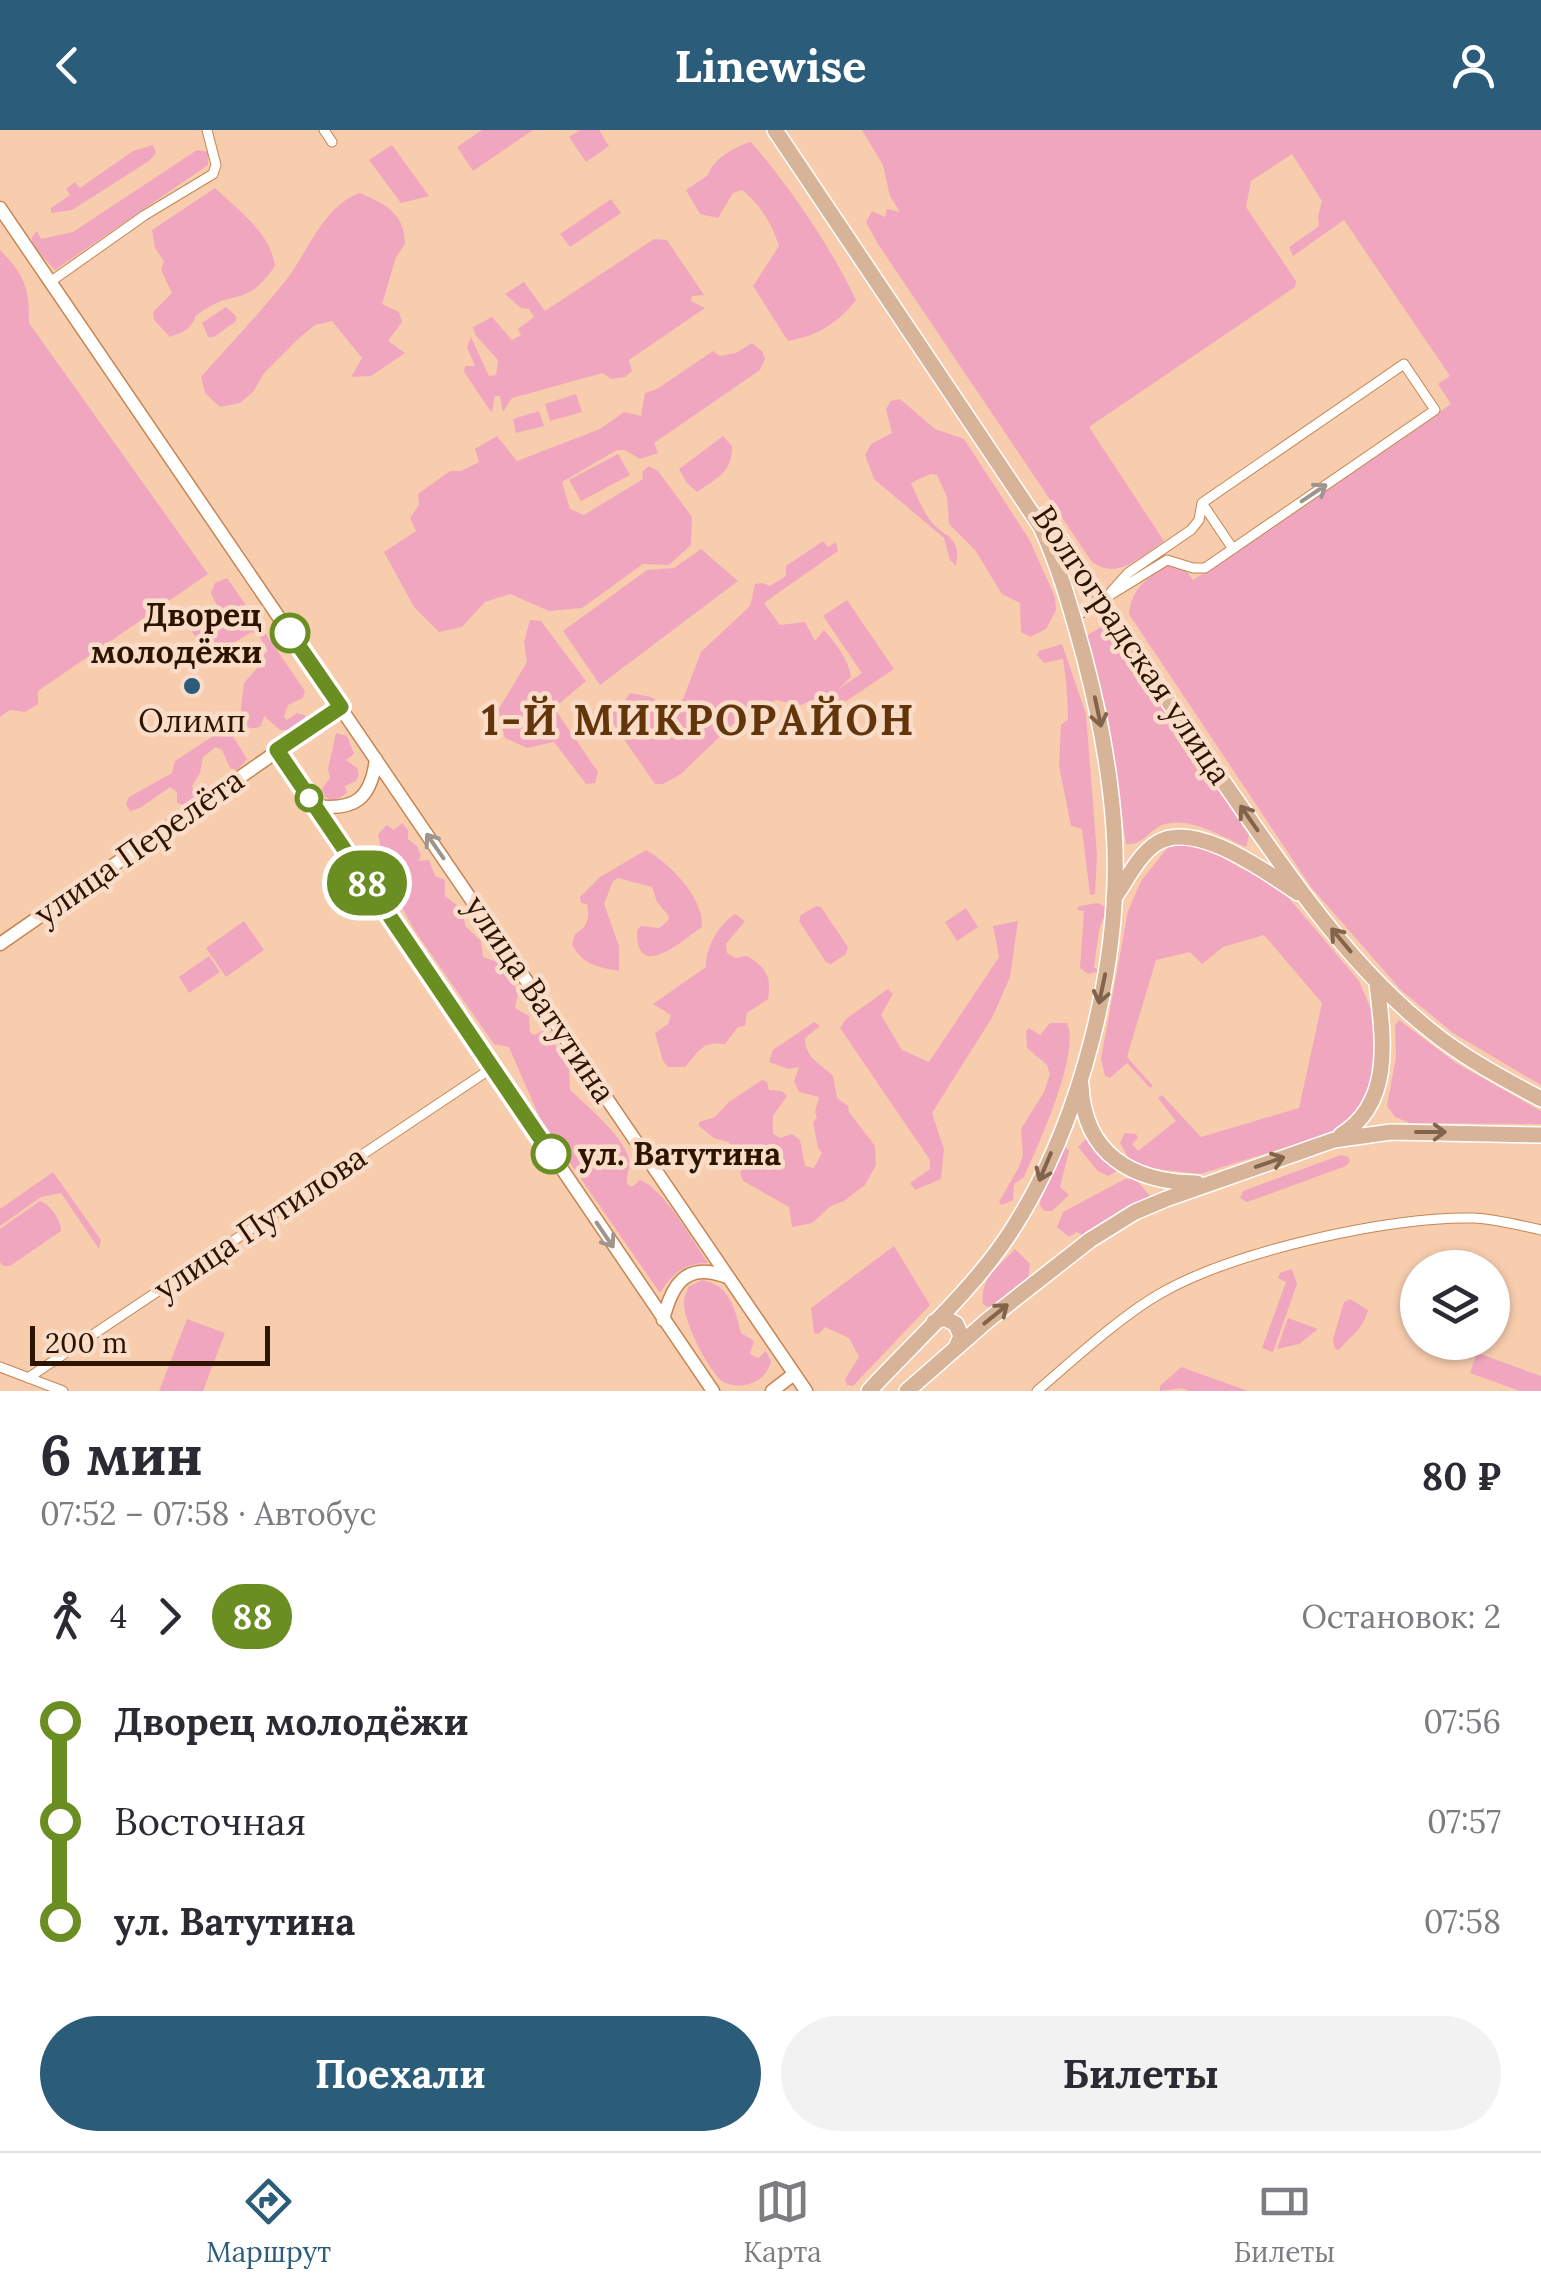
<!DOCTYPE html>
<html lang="ru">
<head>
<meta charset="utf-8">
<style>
	:root { --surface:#fff; --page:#f2f2f3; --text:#2b2b33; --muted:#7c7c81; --line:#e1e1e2; --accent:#2b5c7a }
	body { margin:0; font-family:Lora,serif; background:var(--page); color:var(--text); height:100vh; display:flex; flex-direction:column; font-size:38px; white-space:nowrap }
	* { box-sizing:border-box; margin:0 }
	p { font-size:32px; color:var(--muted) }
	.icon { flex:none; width:55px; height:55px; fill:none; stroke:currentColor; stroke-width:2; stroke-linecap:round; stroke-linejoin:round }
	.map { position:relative; height:1261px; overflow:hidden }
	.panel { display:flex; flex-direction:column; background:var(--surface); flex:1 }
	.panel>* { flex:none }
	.badge { padding:0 20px; border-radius:32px; font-size:35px; line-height:65px }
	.fabs { position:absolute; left:1400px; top:1120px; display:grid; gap:20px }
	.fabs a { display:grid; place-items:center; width:110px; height:110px; border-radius:50%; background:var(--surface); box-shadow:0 2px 8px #0004; font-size:50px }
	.scale { position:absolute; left:30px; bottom:25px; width:240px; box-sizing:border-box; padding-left:10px; border:5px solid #2d1401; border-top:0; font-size:28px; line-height:35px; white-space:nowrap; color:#2d1401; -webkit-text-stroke:8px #faddc9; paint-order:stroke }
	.map>.badge { position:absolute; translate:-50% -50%; box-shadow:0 0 0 5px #fff }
	.legs { display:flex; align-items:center; gap:15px; height:110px; padding:0 40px; font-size:32px }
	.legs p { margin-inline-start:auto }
	.summary { display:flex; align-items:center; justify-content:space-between; height:170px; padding:0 40px }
	h1 { font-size:55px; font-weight:700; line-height:75px }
	.cta { display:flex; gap:20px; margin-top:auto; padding:20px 40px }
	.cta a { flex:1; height:115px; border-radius:60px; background:var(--accent); color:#fff; font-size:40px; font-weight:700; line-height:115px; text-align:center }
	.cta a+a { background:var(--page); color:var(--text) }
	ul { padding:0 40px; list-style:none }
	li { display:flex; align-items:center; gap:35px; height:100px; font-size:38px }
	li i { display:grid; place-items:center; width:15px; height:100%; margin:0 12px; background:currentColor }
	li i::after { content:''; width:25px; height:25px; margin:-12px; border:8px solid; border-radius:50%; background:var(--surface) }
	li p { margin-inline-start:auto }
	li:first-child i { background:linear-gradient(#0000 50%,currentColor 0) }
	li:last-child i { background:linear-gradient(currentColor 50%,#0000 0) }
	header { display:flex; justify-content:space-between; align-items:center; height:130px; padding:0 40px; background:var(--accent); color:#fff; font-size:45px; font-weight:700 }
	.tabs { display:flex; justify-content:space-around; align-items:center; height:140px; border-top:2px solid var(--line); background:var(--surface); font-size:28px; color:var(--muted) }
	.tabs a { display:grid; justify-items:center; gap:5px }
	.tabs .active { color:var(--accent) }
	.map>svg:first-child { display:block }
	.green { fill:#f1a6bf }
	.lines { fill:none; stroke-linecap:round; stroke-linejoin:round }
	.minor-casing { stroke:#c68551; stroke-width:11 }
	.secondary-casing { stroke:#c68551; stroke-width:15 }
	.primary-casing { stroke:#fff; stroke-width:18 }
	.minor { stroke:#fff; stroke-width:9 }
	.secondary { stroke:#fff; stroke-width:12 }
	.primary { stroke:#d7b397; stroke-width:15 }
	.oneway { stroke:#a0958d }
	.oneway2 { stroke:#82644c }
	.line-1-casing { stroke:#fff; stroke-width:22 }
	.line-1 { stroke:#6b8e23; stroke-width:15 }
	.stop-1-dot { fill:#fff; stroke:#6b8e23; stroke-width:5 }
	.poi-dot { fill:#2b5c7a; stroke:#faddc9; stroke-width:4 }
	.labels { text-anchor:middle; stroke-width:9; stroke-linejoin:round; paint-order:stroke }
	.stop-label { font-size:32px; font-weight:bold; fill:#2d1401; stroke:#faddc9; text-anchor:end }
	.street-label { font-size:32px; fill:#2d1401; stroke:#faddc9 }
	.poi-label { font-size:32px; fill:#2d1401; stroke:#faddc9 }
	.district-label { font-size:42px; font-weight:bold; letter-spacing:2.5px; fill:#62350a; stroke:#faddc9 }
</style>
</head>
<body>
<header><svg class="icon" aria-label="back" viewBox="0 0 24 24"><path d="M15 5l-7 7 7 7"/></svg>Linewise<svg class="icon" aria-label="person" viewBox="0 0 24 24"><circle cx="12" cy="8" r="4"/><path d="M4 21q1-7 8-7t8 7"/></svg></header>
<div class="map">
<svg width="1541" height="1261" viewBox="0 0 1541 1261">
	<rect width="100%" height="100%" fill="#f7cdae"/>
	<!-- green -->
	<path class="green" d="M 482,0 L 533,0 L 473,41 L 457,17 Z
		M 580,0 L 599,0 L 609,16 L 586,32 L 569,7 Z
		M 862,0 L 1541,0 L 1541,955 L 1453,903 L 1401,860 L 1311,757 L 1129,484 C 1132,456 1150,446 1173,432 L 1182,435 L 1193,450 L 1451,274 L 1438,254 L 1450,246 L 1344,90 L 1293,126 L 1289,117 L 1319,96 L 1318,86 L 1322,71 L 1292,24 L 1251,51 L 1246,77 L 1296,151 L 1295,157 L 1089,297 L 1164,411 C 1141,426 1119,451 1092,432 L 878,114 L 866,92 L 872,81 L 885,87 L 887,79 L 900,82 L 890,66 L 883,35 Z
		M 751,12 C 790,57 831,117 856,170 C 838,193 817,206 788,211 L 753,156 L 779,116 C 772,94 761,75 742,60 L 733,63 L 718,88 L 700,84 L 686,60 L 708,45 C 713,29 735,16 751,12 Z
		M 153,15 L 156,23 L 149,31 L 72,80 L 51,83 L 51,78 L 70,65 L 66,59 L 75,52 L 80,58 L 133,21 Z
		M 392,15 L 429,66 L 401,73 L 369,30 Z
		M 197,20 L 208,22 L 208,35 L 55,140 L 32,115 L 32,107 L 37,101 L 41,109 L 73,102 Z
		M 215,58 C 239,81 270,102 275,136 C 244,180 236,157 201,182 C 189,190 200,184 191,195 C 187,201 177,204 170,207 L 154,190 L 153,182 L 172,163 L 161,140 L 164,131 L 155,118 L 152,100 Z
		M 360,63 C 385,74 405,83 405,114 L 396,127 L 382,174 L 399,182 L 402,192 L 388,211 L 405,223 L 371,246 L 351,247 L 362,228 L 332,191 L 315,195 L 297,210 L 264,243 L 253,262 L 240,273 L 220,277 L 205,263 L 201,247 C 228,216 257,186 283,154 C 308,124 321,77 360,63 Z
		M 611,69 L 621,83 L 570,117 L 560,104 Z
		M 654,109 L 667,110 L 704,165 L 692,166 L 691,171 L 705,178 L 629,230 L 632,241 L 625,247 L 611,249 L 603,243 L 512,268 L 503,282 L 500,266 L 495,266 L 492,282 L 489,279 L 464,242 L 465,236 L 475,236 L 467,217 L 471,207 L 489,246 L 496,245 L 498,230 L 476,206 L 473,197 L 492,187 L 512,210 L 521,205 L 518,199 L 534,187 L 529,179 L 521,178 L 505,164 L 524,152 L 545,181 Z
		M 0,120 C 24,144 30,159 29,193 L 208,444 L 38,561 L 38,574 L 25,582 L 10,580 L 0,587 Z
		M 226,177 L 236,186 L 236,191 L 214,207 L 208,207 L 202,193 Z
		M 752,213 L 762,221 L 765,229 L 760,240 L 654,313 L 658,323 L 640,329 L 625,320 L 617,320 L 562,352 L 570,379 L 584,385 L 643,349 L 642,342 L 649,336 L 658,341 L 692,387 L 691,415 L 669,435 L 643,434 L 582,478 L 549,481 L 510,464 L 485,472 L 462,497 L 439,502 L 414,477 L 384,422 L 416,401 L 410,388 L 419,375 L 418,364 L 450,341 L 461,341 L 479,332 L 475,319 L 497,306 L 517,331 L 600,299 L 624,282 L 641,286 L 645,263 L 657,259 L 713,221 L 720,226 L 736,223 Z
		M 576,264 L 582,282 L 550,291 L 545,274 Z
		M 900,269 L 935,299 L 964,309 L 1029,409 L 1055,467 L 1056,480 L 1046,499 L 1030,507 L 1021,502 L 1020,473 L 1002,464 L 975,420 L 949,394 L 947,367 L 937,345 L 930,344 L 911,353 C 917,366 922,379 930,390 C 944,409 962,404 956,436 L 950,430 L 944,408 L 874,349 L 865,325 L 871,314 L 892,303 L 886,279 L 891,271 Z
		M 539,281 L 544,296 L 516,303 L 513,289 Z
		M 723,306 L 732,316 C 733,342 716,348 697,362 L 686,352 L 679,339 Z
		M 618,324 L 630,345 L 581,371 L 569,350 Z
		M 823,411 L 828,417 L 836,412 L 838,421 L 764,473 L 780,495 L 805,492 L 815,511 L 824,500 C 835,513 849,529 851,547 L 837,560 L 862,543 L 823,486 L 847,470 L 894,539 L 830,582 L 822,570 L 832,562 L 801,575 L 776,570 L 755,580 L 733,594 L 681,644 L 663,654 L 655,654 L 608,586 L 620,578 L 630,563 L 651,567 L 670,579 L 683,569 L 701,522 L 750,476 L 755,454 L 763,453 L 770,456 L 786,446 L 786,436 Z
		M 701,419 L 738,451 L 600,555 L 563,501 L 647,440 L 674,438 Z
		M 227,448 L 305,561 L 303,568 L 288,575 L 284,587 L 287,590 L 297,583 L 305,585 L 305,593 L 296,601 L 280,600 L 264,586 L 261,596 C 250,601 246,597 240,588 L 244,553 L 257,538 L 256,531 L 268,521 L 259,506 L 251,502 L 211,528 L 192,502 L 219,480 L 211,463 L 215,453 Z
		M 530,490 L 541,491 L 586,551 L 554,578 L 598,642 L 595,653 L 586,654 L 554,612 L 527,618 L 505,608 L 498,580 L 527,532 L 524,512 Z
		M 1106,494 L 1249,705 L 1246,717 C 1222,707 1187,684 1160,696 C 1147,703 1141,716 1126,714 L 1108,585 L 1086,506 Z
		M 1062,514 L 1086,584 L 1097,725 L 1095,764 L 1090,765 L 1082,699 L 1071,696 L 1059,636 L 1061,595 L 1068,589 C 1068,568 1066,550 1063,529 L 1044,533 L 1037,525 L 1039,521 Z
		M 227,597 L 247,629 L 237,640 L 230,638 L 222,620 L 216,617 L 203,627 L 200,643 L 192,656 L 196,667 L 185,676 L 177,673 L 177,662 L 170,657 L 140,678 L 130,681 L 126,674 L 129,667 L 172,643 L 175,631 Z
		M 336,603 L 347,606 L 354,624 L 346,630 L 357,638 L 359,644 L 356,651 L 345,656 L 347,663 L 334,671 L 325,667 L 322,659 L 330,648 L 328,639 Z
		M 402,693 L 408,700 L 408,709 L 417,716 L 421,726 L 418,731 L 429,730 L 435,746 L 445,750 L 445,766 L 463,780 L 465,796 L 481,811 L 483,827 L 503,834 L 518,863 L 515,878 L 529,886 L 530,902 L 534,905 L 545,900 L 549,904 L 569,938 L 570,960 C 586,975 624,1006 629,1030 C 630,1038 626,1046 627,1054 L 632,1057 L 640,1050 C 664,1059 692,1110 708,1133 C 684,1133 673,1143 660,1163 L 541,991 L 509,917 L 494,914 L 415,801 L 388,752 L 378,704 L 387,695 L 394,700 Z
		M 1194,711 L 1244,740 L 1260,745 L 1288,767 L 1359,851 L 1373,884 L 1375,915 L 1372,954 L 1360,983 L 1338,1001 L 1200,1044 L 1148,1038 L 1130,1031 L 1120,1013 L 1125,1003 L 1136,1004 L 1138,1008 L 1132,1014 L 1138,1021 L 1176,991 L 1158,968 L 1162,965 L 1201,1007 L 1299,978 L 1322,873 L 1264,805 L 1223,817 L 1202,834 L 1190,822 L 1156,830 L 1127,927 L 1153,956 L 1150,958 L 1127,933 L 1110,948 L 1105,946 L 1101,929 L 1128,781 L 1141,751 L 1170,715 Z
		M 646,720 C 668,732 704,767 702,797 C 685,808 636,855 637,800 L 641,796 L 659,798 L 668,791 L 669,786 L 657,772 L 652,757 L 618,748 L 613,751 L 604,774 L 619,816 L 619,841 C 598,837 582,835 572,814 L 575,804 C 588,797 590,787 587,774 L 581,773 L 580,767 L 600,747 Z
		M 1098,773 L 1107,778 L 1099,800 L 1094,837 L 1099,841 L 1088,844 L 1080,838 L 1084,781 L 1077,780 L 1079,776 Z
		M 816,776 L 821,777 L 848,817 L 846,824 L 831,834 L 826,832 L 799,791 L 801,785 Z
		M 966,778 L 978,797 L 957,811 L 945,792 Z
		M 735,784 L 745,791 L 726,814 L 727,823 L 735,828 L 747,826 C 766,837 772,847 768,869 L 747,883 L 745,896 L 738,897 L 725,914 C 702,911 699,921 685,937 L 668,937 L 663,931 L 655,903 L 668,894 L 671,885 L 653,874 L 706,837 C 705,819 718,795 735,784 Z
		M 244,791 L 264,820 L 226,847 L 206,818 Z
		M 1018,791 L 1010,847 L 993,886 L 932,983 L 944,1019 L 941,1049 L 915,1060 L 910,1053 L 930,1039 L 930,1030 L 840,898 L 846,889 L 888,859 L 893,864 L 881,885 L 902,920 L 929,932 L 999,827 L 993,796 Z
		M 209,826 L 220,842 L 189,863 L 179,847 Z
		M 1399,890 L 1456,933 L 1541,981 L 1541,994 L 1410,993 L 1395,987 L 1387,976 L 1396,927 L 1395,895 Z
		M 814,892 L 820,896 L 805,908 C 805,928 820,933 833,946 L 837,968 L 848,976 L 849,982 L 875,1016 L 876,1035 L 865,1055 L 844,1071 L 831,1076 L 812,1093 L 792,1097 L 789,1077 L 743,1051 L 740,1042 L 746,1036 L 746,1028 L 734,1023 L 729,1012 L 714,1008 L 699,996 L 699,992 L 715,987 L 729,972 L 762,950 L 767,952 L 769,960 L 782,961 L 787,966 L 773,986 L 773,1004 L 780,1008 L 792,1004 L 800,1010 L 805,1036 L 814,1038 L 822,1023 L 818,1018 L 813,992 L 817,988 L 815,982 L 819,967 L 799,962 L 794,951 L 799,937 L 788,939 L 769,932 L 773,920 Z
		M 1050,893 L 1067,893 C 1081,922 1038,1016 1024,1047 L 1014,1054 L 1013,1070 L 1002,1075 L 999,1072 L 1019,1037 L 1023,1025 L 1021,999 L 1044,962 L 1050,944 L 1047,935 L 1027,918 L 1026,901 L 1029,898 L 1040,905 Z
		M 1090,1005 L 1120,1039 L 1108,1046 L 1098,1041 L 1078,1017 Z
		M 1066,1017 L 1069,1021 L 1060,1057 L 1069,1065 L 1052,1081 L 1044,1081 L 1040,1075 L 1041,1064 L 1060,1020 Z
		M 1341,1025 L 1348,1027 L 1350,1031 L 1346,1036 L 1247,1072 L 1240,1068 L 1243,1061 Z
		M 53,1042 L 101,1110 L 99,1119 L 61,1063 L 41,1067 L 0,1096 L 0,1079 Z
		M 1125,1049 L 1135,1049 L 1152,1068 L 1086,1106 L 1076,1102 L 1069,1107 L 1057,1097 L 1063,1082 Z
		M 40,1071 C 50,1074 62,1091 61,1101 L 10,1136 L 3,1136 L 0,1132 L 0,1099 Z
		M 894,1116 L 930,1175 L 853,1256 L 847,1255 L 845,1249 L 859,1227 L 849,1208 L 825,1197 L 819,1204 L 814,1203 L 811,1178 Z
		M 1015,1119 L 1030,1134 L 1028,1149 L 990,1178 L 983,1174 C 979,1150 999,1136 1015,1119 Z
		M 1292,1139 L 1297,1154 L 1273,1222 L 1262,1218 L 1286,1152 L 1278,1148 L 1280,1143 Z
		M 702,1150 C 730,1155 735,1179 741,1203 L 754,1211 L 750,1224 L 758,1228 L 766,1221 L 771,1231 C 767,1252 742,1261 723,1252 C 708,1240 683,1191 684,1172 C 684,1167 687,1162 688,1157 Z
		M 1350,1169 L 1368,1180 C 1363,1200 1350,1206 1339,1220 L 1335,1219 L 1333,1209 L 1344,1172 Z
		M 1288,1188 L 1318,1199 L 1299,1214 L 1277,1219 Z
		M 187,1189 L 225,1203 L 203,1261 L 159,1261 Z
		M 1477,1223 L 1541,1246 L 1541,1261 L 1520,1261 L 1470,1243 Z
		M 1181,1237 L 1248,1261 L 1188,1261 L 1182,1258 L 1160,1261 L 1160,1256 Z"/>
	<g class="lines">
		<defs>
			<path id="minor" d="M 324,0 L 332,12
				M 50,152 L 145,85 L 213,44 L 216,35 L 207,0
				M 1202,373 L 1233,419
				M 1073,488 L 1167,430 L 1193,438 L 1205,438 L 1435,280 L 1404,234 L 1202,373 L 1199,390 L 1191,400 L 1128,443 L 1111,462
				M 0,1237 L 63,1261
				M 28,1248 L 492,938
				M 1037,1261 C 1072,1231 1123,1184 1163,1162 C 1236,1121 1390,1086 1473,1088 C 1496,1089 1519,1095 1541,1100"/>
			<path id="secondary" d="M 0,78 L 806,1261
				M 277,620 L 713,1261
				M 315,676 C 355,681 371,669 376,629
				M 0,814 L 341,577
				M 663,1190 C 672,1154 686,1131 727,1147
				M 772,1261 L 794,1244"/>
			<path id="primary" d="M 775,0 L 1041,397 C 1060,438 1072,483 1084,526 C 1099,583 1110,639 1114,698 C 1123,828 1082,993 1010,1103 C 972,1161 916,1210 869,1261
				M 1045,385 C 1104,477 1165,567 1227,657 C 1287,743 1348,835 1431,901 C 1464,928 1504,949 1541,969
				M 1114,768 C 1127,750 1138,725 1157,713 C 1195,689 1266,742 1298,763
				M 1081,955 C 1084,1025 1133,1052 1197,1053
				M 1341,1005 C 1394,972 1383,907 1377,853
				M 934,1192 L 944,1188 L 956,1194 L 961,1206 L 956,1218
				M 907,1261 L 988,1190 L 1090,1110 L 1135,1082 L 1166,1069 L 1334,1010 L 1391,1002 L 1541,1005"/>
		</defs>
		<!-- minor casing -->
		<use href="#minor" class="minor-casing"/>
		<!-- secondary casing -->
		<use href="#secondary" class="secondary-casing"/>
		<!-- primary casing -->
		<use href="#primary" class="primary-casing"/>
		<!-- minor -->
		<use href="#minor" class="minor"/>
		<!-- secondary -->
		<use href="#secondary" class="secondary"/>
		<!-- primary -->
		<use href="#primary" class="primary"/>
	</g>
	<!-- one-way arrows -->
	<defs><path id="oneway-shaft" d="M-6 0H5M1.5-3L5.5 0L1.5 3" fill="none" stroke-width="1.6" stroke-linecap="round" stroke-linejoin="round" transform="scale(2.5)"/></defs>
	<g class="oneway">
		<use href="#oneway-shaft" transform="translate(1314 363) rotate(-34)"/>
		<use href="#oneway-shaft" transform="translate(435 716) rotate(-125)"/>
		<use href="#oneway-shaft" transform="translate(605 1105) rotate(56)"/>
	</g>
	<g class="oneway2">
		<use href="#oneway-shaft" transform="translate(1098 582) rotate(78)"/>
		<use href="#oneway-shaft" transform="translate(1249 688) rotate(-125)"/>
		<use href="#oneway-shaft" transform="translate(1341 810) rotate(-130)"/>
		<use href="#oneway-shaft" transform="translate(1102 859) rotate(102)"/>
		<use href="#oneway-shaft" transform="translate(1431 1002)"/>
		<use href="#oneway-shaft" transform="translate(1270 1032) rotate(-19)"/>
		<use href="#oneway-shaft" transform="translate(1045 1037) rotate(113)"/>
		<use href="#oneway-shaft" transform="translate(996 1184) rotate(-39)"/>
	</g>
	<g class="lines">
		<defs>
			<path id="line-1" d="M 290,503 L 341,577 L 277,620 L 551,1024"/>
		</defs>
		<!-- line-1 casing -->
		<use href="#line-1" class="line-1-casing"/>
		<!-- line-1 -->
		<use href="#line-1" class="line-1"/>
	</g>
	<!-- markers -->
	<g class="stop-1-dot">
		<circle cx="290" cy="503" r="18"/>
		<circle cx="309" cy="668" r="12"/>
		<circle cx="551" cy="1024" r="18"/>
	</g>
	<circle class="poi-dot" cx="192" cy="556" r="10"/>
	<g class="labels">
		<!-- stop labels -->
		<g class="stop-label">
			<text x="262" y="496">Дворец<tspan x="262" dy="37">молодёжи</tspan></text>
			<text x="578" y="1035" text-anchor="start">ул. Ватутина</text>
		</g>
		<!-- street labels -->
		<g class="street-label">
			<text transform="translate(1132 515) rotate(56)" y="11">Волгоградская улица</text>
			<text transform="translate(139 717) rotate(-35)" y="11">улица Перелёта</text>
			<text transform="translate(540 869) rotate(56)" y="11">улица Ватутина</text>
			<text transform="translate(260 1093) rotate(-34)" y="11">улица Путилова</text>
		</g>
		<!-- poi labels -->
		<g class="poi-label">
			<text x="192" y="602">Олимп</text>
		</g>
		<!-- district labels -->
		<g class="district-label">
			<text x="699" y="605">1-Й МИКРОРАЙОН</text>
		</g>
	</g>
</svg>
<div class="fabs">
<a><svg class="icon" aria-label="layers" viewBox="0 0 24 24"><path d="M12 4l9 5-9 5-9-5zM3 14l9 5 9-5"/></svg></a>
</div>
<div class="scale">200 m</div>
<b class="badge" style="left:367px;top:753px;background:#6b8e23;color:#fff">88</b>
</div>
<section class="panel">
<div class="summary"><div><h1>6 мин</h1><p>07:52 – 07:58 · Автобус</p></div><b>80 ₽</b></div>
<div class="legs"><svg class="icon" aria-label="walk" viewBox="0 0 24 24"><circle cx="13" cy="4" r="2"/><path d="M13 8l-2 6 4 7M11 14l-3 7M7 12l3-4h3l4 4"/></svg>4<svg class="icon" aria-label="forward" viewBox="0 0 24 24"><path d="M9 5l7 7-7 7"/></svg><b class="badge" style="background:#6b8e23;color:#fff">88</b><p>Остановок: 2</p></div>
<ul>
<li><i style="color:#6b8e23"></i><b>Дворец молодёжи</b><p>07:56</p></li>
<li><i style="color:#6b8e23"></i><span>Восточная</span><p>07:57</p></li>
<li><i style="color:#6b8e23"></i><b>ул. Ватутина</b><p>07:58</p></li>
</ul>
<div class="cta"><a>Поехали</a><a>Билеты</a></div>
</section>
<nav class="tabs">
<a class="active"><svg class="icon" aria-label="directions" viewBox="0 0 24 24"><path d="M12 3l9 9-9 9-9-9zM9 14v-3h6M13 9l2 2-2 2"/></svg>Маршрут</a>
<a><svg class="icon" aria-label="map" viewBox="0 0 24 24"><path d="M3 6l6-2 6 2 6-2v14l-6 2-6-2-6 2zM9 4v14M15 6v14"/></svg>Карта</a>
<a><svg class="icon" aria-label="tickets" viewBox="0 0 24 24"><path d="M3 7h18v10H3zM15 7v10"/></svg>Билеты</a>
</nav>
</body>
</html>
